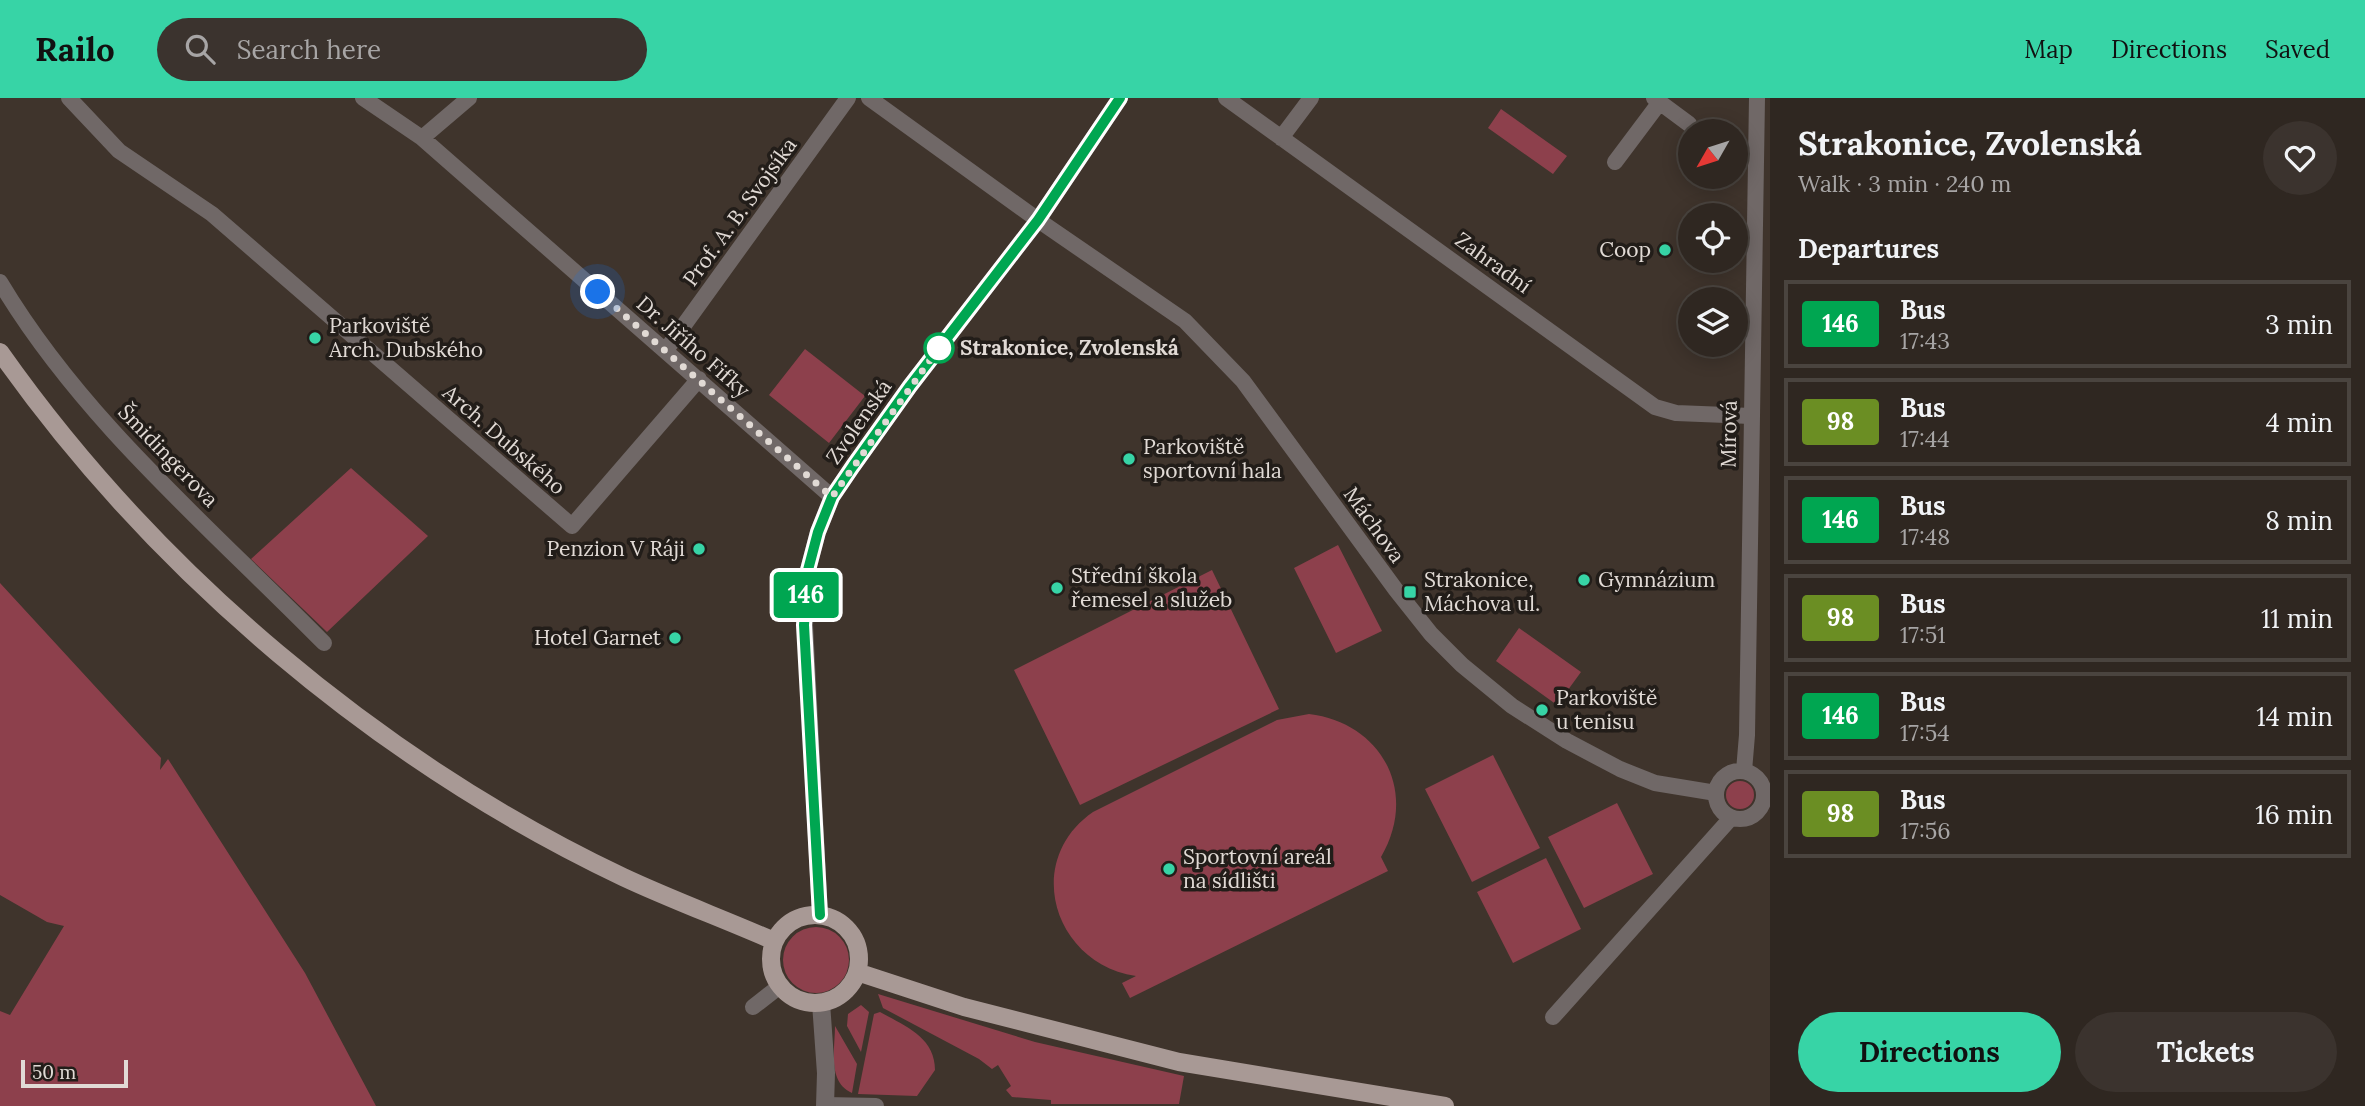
<!DOCTYPE html>
<html lang="en">
<head>
<meta charset="utf-8">
<style>
	:root { --surface:#2f2721; --page:#3b332e; --text:#f1f3f6; --muted:#a7a5a5; --line:#4a443f; --accent:#37d4a6 }
	body { margin:0; font-family:Lora,serif; background:var(--page); color:var(--text); height:100vh; display:flex; flex-direction:column; font-size:26px; white-space:nowrap }
	* { box-sizing:border-box; margin:0 }
	p { font-size:23px; color:var(--muted) }
	.icon { flex:none; width:38px; height:38px; fill:none; stroke:currentColor; stroke-width:2; stroke-linecap:round; stroke-linejoin:round }
	.map { position:relative; flex:1; overflow:hidden }
	.drawer { display:flex; flex-direction:column; background:var(--surface); width:595px }
	.drawer>* { flex:none }
	.badge { padding:0 14px; border-radius:5px; font-size:24px; line-height:46px }
	.needle { width:46px; rotate:231deg }
	.tools { position:absolute; left:1678px; top:21px; display:grid; gap:14px }
	.tools a { display:grid; place-items:center; width:70px; height:70px; border-radius:50%; background:var(--surface); box-shadow:0 4px 18px #0003,0 0 0 2px var(--line); font-size:35px }
	.scale { position:absolute; left:21px; bottom:18px; width:107px; box-sizing:border-box; padding-left:7px; border:4px solid #e1dad5; border-top:0; font-size:19px; line-height:24px; white-space:nowrap; color:#e1dad5; -webkit-text-stroke:5px #221d19; paint-order:stroke }
	.you { position:absolute; width:35px; height:35px; margin:-18px; border:5px solid #fff; border-radius:50%; background:#1a73e8; box-shadow:0 0 0 10px #1a73e833 }
	.map>.badge { position:absolute; translate:-50% -50%; box-shadow:0 0 0 4px #fff }
	h2 { padding:0 28px; font-size:26px; line-height:63px }
	.round { display:grid; place-items:center; flex:none; width:74px; height:74px; border-radius:37px; background:var(--page) }
	.headline { display:flex; align-items:center; justify-content:space-between; height:119px; padding:0 28px }
	h1 { font-size:33px; font-weight:700; line-height:52px }
	.button { display:flex; gap:14px; margin-top:auto; padding:14px 28px }
	.button a { flex:1; height:80px; border-radius:42px; background:var(--accent); color:#111; font-size:28px; font-weight:700; line-height:80px; text-align:center }
	.button a+a { background:var(--page); color:var(--text) }
	ul { padding:0; list-style:none }
	li { display:flex; align-items:center; gap:21px; height:88px; margin:0 14px 10px; padding:0 14px; border:4px solid var(--line); border-radius:0px }
	li div { flex:1 }
	li b { display:block; font-size:26px }
	li em { font-style:normal }
	li .badge { min-width:77px; font-weight:700; text-align:center }
	header { display:flex; align-items:center; gap:42px; box-sizing:border-box; height:98px; padding:0 35px; background:var(--accent); color:#111 }
	header strong { font-size:33px }
	nav { display:flex; gap:38px; margin-inline-start:auto; font-size:24px }
	.search { width:490px; height:63px; background:var(--page); display:flex; align-items:center; gap:18px; box-sizing:border-box; padding:0 24px; border-radius:38px; color:var(--muted); font-size:26px }
	main { display:flex; flex:1; min-height:0 }
	.map>svg:first-child { display:block }
	.green { fill:#8d404c }
	.lines { fill:none; stroke-linecap:round; stroke-linejoin:round }
	.minor { stroke:#706867; stroke-width:16 }
	.tertiary { stroke:#706867; stroke-width:18 }
	.primary { stroke:#a89995; stroke-width:18 }
	.line-casing { stroke:#fff; stroke-width:16 }
	.line { stroke:#00a651; stroke-width:10 }
	.walk { stroke:#e1dad5; stroke-width:7; stroke-dasharray:0 12.6 }
	.poi-dot { fill:#37d4a6; stroke:#221d19; stroke-width:2.5 }
	.stop-dot { fill:#fff; stroke:#00a651; stroke-width:3.5 }
	.labels { text-anchor:middle; stroke-width:7; stroke-linejoin:round; paint-order:stroke }
	.street-label { font-size:21px; fill:#e1dad5; stroke:#221d19 }
	.poi-label { font-size:21px; fill:#e1dad5; stroke:#221d19; text-anchor:start }
	.stop-label { font-size:21px; font-weight:bold; fill:#e1dad5; stroke:#221d19; text-anchor:start }
</style>
</head>
<body>
<header>
<strong>Railo</strong>
<div class="search"><svg class="icon" aria-label="search" viewBox="0 0 24 24"><circle cx="10" cy="10" r="6"/><path d="M15 15l6 6"/></svg>Search here</div>
<nav><a>Map</a><a>Directions</a><a>Saved</a></nav>
</header>
<main>
<div class="map">
<svg width="1770" height="1008" viewBox="0 0 1770 1008">
	<rect width="100%" height="100%" fill="#3f342c"/>
	<!-- green -->
	<path class="green" d="M 1501,11 L 1567,58 L 1553,76 L 1488,30 Z
		M 805,251 L 865,298 L 829,345 L 769,297 Z
		M 351,370 L 428,438 L 327,534 L 251,461 Z
		M 1338,447 L 1382,533 L 1336,555 L 1294,470 Z
		M 1212,472 L 1279,611 L 1080,707 L 1014,572 Z
		M 0,485 L 161,660 L 160,672 L 168,661 L 305,875 L 376,1008 L 0,1008 L 0,913 L 10,917 L 64,828 L 47,824 L 0,797 Z
		M 1519,530 L 1581,574 L 1557,607 L 1496,563 Z
		M 1309,616 C 1382,625 1419,694 1381,759 L 1388,773 L 1130,900 L 1122,885 L 1136,878 C 1054,866 1022,763 1093,714 L 1277,622 Z
		M 1493,657 L 1540,750 L 1472,784 L 1425,691 Z
		M1726 697a14 14 0 1 1 28 0a14 14 0 1 1-28 0Z
		M 1617,705 L 1653,776 L 1584,810 L 1548,739 Z
		M 1546,760 L 1581,831 L 1513,865 L 1477,794 Z
		M783 862a33 33 0 1 1 66 0a33 33 0 1 1-66 0Z
		M 878,896 L 1035,944 L 1184,978 L 1179,1006 L 1051,1006 L 1051,1002 L 1012,999 L 1006,992 L 1011,988 L 998,967 L 992,971 L 979,961 L 883,910 Z
		M 861,907 L 869,914 L 861,954 L 847,928 L 848,916 Z
		M 880,914 C 905,928 935,939 935,972 L 917,998 L 858,996 L 874,916 Z
		M 835,928 L 857,966 L 852,995 C 827,984 835,951 835,928 Z"/>
	<g class="lines">
		<!-- minor -->
		<path class="minor" d="M 69,0 L 119,53 L 212,116 L 572,428 L 699,281
			M 363,0 L 422,40 L 832,399
			M 869,0 L 1038,122 L 1185,223 L 1243,283 L 1396,492 L 1431,536 L 1462,567 L 1512,608 L 1567,643 L 1620,671 L 1655,685 L 1716,695
			M 1226,0 L 1655,309 L 1676,315 L 1751,318
			M 1654,0 L 1689,26
			M 422,40 L 469,0
			M 1281,40 L 1311,0
			M 1615,64 L 1660,4
			M 0,184 C 83,323 211,430 324,545
			M 666,252 L 848,0
			M1716 697a24 24 0 1 1 48 0a24 24 0 1 1-48 0Z
			M 1744,673 L 1747,637 L 1757,0
			M 820,817 L 805,527 L 808,472 L 818,434 L 832,399 L 853,368 L 910,288 L 1038,122 L 1120,0
			M 753,909 L 780,888
			M 1553,919 L 1731,720
			M 825,1007 L 876,1008"/>
		<!-- tertiary -->
		<path class="tertiary" d="M 821,905 L 826,975 L 825,1008"/>
		<!-- primary -->
		<path class="primary" d="M 0,254 C 155,474 379,663 623,779 C 672,802 724,821 774,843
			M771 861a44 44 0 1 1 88 0a44 44 0 1 1-88 0Z
			M 857,874 L 964,909 L 1179,964 L 1445,1008"/>
	</g>
	<g class="lines">
		<defs>
			<path id="line" d="M 820,817 L 804,527 L 808,472 L 818,434 L 832,399 L 853,368 L 910,288 L 1038,122 L 1120,0"/>
		</defs>
		<!-- line casing -->
		<use href="#line" class="line-casing"/>
		<!-- line -->
		<use href="#line" class="line"/>
		<!-- walk -->
		<path class="walk" d="M 598,194 L 832,399 L 943,244 L 939,250"/>
	</g>
	<!-- markers -->
	<g class="poi-dot">
		<circle cx="1665" cy="152" r="7"/>
		<circle cx="315" cy="240" r="7"/>
		<circle cx="1129" cy="361" r="7"/>
		<circle cx="699" cy="451" r="7"/>
		<circle cx="1584" cy="482" r="7"/>
		<circle cx="1057" cy="490" r="7"/>
		<rect x="1403" y="487" width="14" height="14" rx="3.5"/>
		<circle cx="675" cy="540" r="7"/>
		<circle cx="1542" cy="612" r="7"/>
		<circle cx="1169" cy="771" r="7"/>
	</g>
	<circle class="stop-dot" cx="939" cy="250" r="14"/>
	<g class="labels">
		<!-- street labels -->
		<g class="street-label">
			<text transform="translate(740 114) rotate(-54)" y="7">Prof. A. B. Svojsíka</text>
			<text transform="translate(1493 165) rotate(36)" y="7">Zahradní</text>
			<text transform="translate(693 249) rotate(41)" y="7">Dr. Jiřího Fifky</text>
			<text transform="translate(859 324) rotate(-55)" y="7">Zvolenská</text>
			<text transform="translate(1729 336) rotate(-89)" y="7">Mírová</text>
			<text transform="translate(504 342) rotate(41)" y="7">Arch. Dubského</text>
			<text transform="translate(168 358) rotate(46)" y="7">Šmidingerova</text>
			<text transform="translate(1374 427) rotate(54)" y="7">Máchova</text>
		</g>
		<!-- poi labels -->
		<g class="poi-label">
			<text x="1651" y="159" text-anchor="end">Coop</text>
			<text x="329" y="235">Parkoviště<tspan x="329" dy="24">Arch. Dubského</tspan></text>
			<text x="1143" y="356">Parkoviště<tspan x="1143" dy="24">sportovní hala</tspan></text>
			<text x="685" y="458" text-anchor="end">Penzion V Ráji</text>
			<text x="1071" y="485">Střední škola<tspan x="1071" dy="24">řemesel a služeb</tspan></text>
			<text x="1424" y="489">Strakonice,<tspan x="1424" dy="24">Máchova ul.</tspan></text>
			<text x="1598" y="489">Gymnázium</text>
			<text x="661" y="547" text-anchor="end">Hotel Garnet</text>
			<text x="1556" y="607">Parkoviště<tspan x="1556" dy="24">u tenisu</tspan></text>
			<text x="1183" y="766">Sportovní areál<tspan x="1183" dy="24">na sídlišti</tspan></text>
		</g>
		<!-- stop labels -->
		<g class="stop-label">
			<text x="960" y="257">Strakonice, Zvolenská</text>
		</g>
	</g>
</svg>
<div class="tools">
<a><svg class="needle" viewBox="-14 -14 28 28"><path d="M0-13l5 13h-10z" fill="#e53935"/><path d="M0 13l5-13h-10z" fill="#a7a5a5"/></svg></a>
<a><svg class="icon" aria-label="locate" viewBox="0 0 24 24"><circle cx="12" cy="12" r="6"/><path d="M12 2v4M12 18v4M2 12h4M18 12h4"/></svg></a>
<a><svg class="icon" aria-label="layers" viewBox="0 0 24 24"><path d="M12 4l9 5-9 5-9-5zM3 14l9 5 9-5"/></svg></a>
</div>
<div class="scale">50 m</div>
<div class="you" style="left:598px;top:194px"></div>
<b class="badge" style="left:806px;top:497px;background:#00a651;color:#fff">146</b>
</div>
<section class="drawer">
<div class="headline"><div><h1>Strakonice, Zvolenská</h1><p>Walk · 3 min · 240 m</p></div><a class="round"><svg class="icon" aria-label="heart" viewBox="0 0 24 24"><path d="M12 20l-8-8c-3-5 5-10 8-4 3-6 11-1 8 4z"/></svg></a></div>
<h2>Departures</h2>
<ul>
<li><span class="badge" style="background:#00a651;color:#fff">146</span><div><b>Bus</b><p>17:43</p></div><em>3 min</em></li>
<li><span class="badge" style="background:#6b8e23;color:#fff">98</span><div><b>Bus</b><p>17:44</p></div><em>4 min</em></li>
<li><span class="badge" style="background:#00a651;color:#fff">146</span><div><b>Bus</b><p>17:48</p></div><em>8 min</em></li>
<li><span class="badge" style="background:#6b8e23;color:#fff">98</span><div><b>Bus</b><p>17:51</p></div><em>11 min</em></li>
<li><span class="badge" style="background:#00a651;color:#fff">146</span><div><b>Bus</b><p>17:54</p></div><em>14 min</em></li>
<li><span class="badge" style="background:#6b8e23;color:#fff">98</span><div><b>Bus</b><p>17:56</p></div><em>16 min</em></li>
</ul>
<div class="button"><a>Directions</a><a>Tickets</a></div>
</section>
</main>
</body>
</html>
